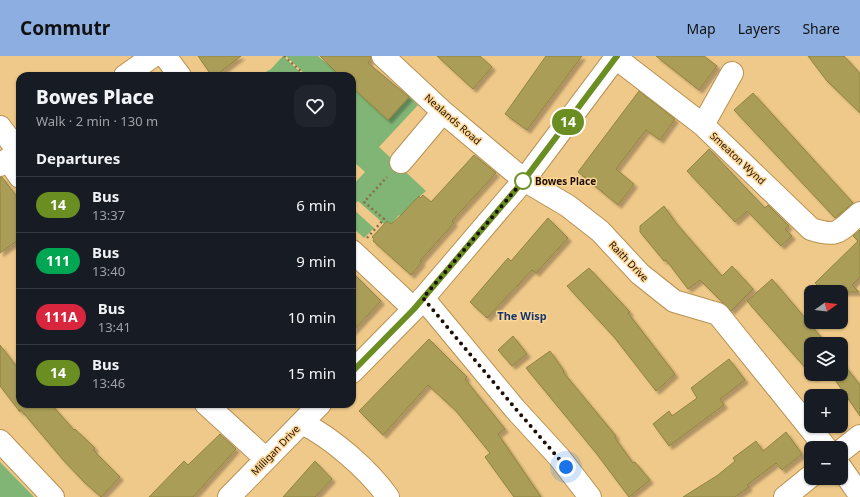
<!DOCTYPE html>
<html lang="en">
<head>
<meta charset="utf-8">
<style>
	:root { --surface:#171b24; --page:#20242c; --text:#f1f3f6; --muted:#9ea1a6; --line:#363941; --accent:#8daee0 }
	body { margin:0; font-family:"Noto Sans",sans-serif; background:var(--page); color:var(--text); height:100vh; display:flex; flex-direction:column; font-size:15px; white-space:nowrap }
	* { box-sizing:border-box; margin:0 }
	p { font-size:13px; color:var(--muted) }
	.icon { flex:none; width:22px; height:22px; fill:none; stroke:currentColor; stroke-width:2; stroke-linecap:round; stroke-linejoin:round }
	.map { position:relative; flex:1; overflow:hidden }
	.sheet { position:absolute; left:16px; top:16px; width:340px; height:336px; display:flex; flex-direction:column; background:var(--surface); border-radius:12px; box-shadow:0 1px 3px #0004 }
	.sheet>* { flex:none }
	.badge { padding:0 8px; border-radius:13px; font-size:14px; line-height:26px }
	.needle { width:26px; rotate:75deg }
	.fabs { position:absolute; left:804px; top:229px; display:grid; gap:8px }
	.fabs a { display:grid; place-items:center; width:44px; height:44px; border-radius:8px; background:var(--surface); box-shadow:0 1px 3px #0004; font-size:20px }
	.you { position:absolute; width:20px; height:20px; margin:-10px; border:3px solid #fff; border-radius:50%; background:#1a73e8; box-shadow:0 0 0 6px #1a73e833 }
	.map>.badge { position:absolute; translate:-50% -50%; box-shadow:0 0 0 2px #fff }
	h2 { padding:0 20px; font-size:15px; line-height:36px }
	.round { display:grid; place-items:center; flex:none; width:42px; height:42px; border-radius:12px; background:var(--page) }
	.head { display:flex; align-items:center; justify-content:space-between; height:68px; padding:0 20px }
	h1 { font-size:19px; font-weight:800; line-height:30px }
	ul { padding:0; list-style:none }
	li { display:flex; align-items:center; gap:12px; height:56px; padding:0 20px; border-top:1px solid var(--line) }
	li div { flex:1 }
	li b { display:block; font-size:15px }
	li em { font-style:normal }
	li .badge { min-width:44px; font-weight:700; text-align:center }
	header { display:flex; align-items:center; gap:24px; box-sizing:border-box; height:56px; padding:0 20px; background:var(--accent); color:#111 }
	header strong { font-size:19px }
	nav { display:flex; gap:22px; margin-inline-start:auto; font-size:14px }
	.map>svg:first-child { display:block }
	.green { fill:#81b575 }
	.building { fill:#a99d58; stroke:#90843f; filter:url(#shadow) }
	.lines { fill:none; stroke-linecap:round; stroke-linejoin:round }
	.minor-casing { stroke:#b79254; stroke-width:24 }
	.path { stroke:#886e46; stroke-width:2.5; stroke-dasharray:2 3; stroke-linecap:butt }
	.minor { stroke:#fff; stroke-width:22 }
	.line-casing { stroke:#fff; stroke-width:9 }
	.line { stroke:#6b8e23; stroke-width:6 }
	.walk { stroke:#1c0e00; stroke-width:4; stroke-dasharray:0 7.2 }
	.stop-dot { fill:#fff; stroke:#6b8e23; stroke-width:2 }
	.labels { text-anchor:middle; stroke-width:3; stroke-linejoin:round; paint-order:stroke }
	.street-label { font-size:10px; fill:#1c0e00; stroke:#fdd696 }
	.stop-label { font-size:10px; font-weight:bold; fill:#1c0e00; stroke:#fdd696; text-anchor:start }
	.neighbourhood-label { font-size:11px; font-weight:bold; fill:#16366b; stroke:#fdd696 }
</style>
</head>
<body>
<header>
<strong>Commutr</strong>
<nav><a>Map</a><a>Layers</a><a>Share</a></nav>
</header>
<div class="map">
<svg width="860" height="441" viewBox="0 0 860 441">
	<defs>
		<filter id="shadow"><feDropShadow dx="3.5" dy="3.5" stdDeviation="1" flood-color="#0004"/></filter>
	</defs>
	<rect width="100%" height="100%" fill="#efc989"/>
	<!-- green -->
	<path class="green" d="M 283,0 L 301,17 L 304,20 L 260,19 L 271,13 Z
		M 286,0 L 318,0 L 341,20 L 307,20 Z
		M 352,31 L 388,64 L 409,41 L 418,49 L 379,91 L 426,135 L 412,147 L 403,163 L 399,159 L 391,168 L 387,165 L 384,168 L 358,145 L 352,151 L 352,130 L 365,116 L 352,104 Z
		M 352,152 L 374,172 L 364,182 L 352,171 Z
		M 0,406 L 34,441 L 0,441 Z"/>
	<!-- building -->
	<path class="building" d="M 198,0 L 241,0 L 215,20 L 212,20 Z
		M 320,0 L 371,0 L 371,3 L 368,7 L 409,41 L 388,64 L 352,31 L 352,20 L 340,20 Z
		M 437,0 L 480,0 L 492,11 L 473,33 Z
		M 546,0 L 582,0 L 527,74 L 505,58 Z
		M 656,0 L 704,0 L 717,10 L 699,34 Z
		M 808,0 L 844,0 L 857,14 L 860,18 L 860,57 L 827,25 Z
		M 639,35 L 675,63 L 660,84 L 646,74 L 616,113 L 634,128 L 618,149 L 578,116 Z
		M 753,37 L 853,147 L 835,162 L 734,54 Z
		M 709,93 L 765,152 L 768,149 L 789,170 L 785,173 L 792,180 L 781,190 L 747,155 L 735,166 L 687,115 Z
		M 474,99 L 496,117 L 452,165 L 454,167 L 420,205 L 422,206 L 411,219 L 373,185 L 374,183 L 372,181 L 387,165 L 391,168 L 400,160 L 419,140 L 420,142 L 423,139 L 431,146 Z
		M 0,121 L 2,121 L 20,145 L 20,183 L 0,197 Z
		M 664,150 L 676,167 L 722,220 L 732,210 L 753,233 L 731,255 L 700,224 L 688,233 L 666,204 L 664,205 L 640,176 L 640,170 Z
		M 548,162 L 568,182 L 536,217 L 532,214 L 487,262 L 470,246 L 508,202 L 511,205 Z
		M 860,174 L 860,221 L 852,229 L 859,236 L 824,236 L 815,227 L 858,185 L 853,180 Z
		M 589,212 L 630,256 L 628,257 L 675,318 L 656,335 L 614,281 L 567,230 Z
		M 352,216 L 381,245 L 352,276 Z
		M 772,223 L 827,288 L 811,288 L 811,318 L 818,318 L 814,322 L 747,245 Z
		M 513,280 L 527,298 L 512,310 L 498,294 Z
		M 429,283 L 467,321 L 465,323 L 505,373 L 498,378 L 541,441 L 514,441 L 485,401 L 490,397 L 456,355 L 428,329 L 383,379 L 359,355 Z
		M 0,289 L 20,315 L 20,348 L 51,348 L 74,374 L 75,373 L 95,392 L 93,394 L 120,421 L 101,441 L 84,426 L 64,405 L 20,353 L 20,356 L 0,330 Z
		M 550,295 L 564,315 L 563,316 L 616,380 L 615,382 L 633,407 L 635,406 L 650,424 L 629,441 L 596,397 L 526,312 Z
		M 729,303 L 745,324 L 720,343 L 724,349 L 669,390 L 653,368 L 669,355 L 672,360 L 697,342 L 691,332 Z
		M 841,305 L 860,329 L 860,360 L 831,318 L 841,318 Z
		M 786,376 L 802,398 L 782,414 L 776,407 L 747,429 L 749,431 L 735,441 L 683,441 L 718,419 L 735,405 L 733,402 L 756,385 L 763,395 Z
		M 220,378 L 236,393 L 193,441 L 149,441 L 184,405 L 188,409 Z
		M 315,405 L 332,423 L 315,441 L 283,441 Z"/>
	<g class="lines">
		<defs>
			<path id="minor" d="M 165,0 L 180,20
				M 383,0 L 443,56 L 524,124 L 568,150 L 600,175 L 640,218 L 674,245 L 718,258 L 826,392
				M 616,2 L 703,69 L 811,173 C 839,182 839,175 860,157
				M 125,20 L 153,0
				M 703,69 L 732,17
				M 0,71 L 19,96
				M 8,104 L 20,121
				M 401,106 L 443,56
				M 0,109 L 20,95
				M 352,195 L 414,253
				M 423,242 L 515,353 L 559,401 L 590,441
				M 352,316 L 414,253 L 524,124 L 617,0
				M 206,348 L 266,403
				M 302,367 C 332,382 368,413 388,441
				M 0,385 L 53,441
				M 841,395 L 860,380
				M 841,412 L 860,439
				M 229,441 L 320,348
				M 785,441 L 811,420"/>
		</defs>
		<!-- minor casing -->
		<use href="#minor" class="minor-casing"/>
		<!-- path -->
		<path class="path" d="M 284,0 L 306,20
			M 367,182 L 384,163 L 364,146 L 387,121"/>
		<!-- minor -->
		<use href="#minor" class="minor"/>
	</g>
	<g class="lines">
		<defs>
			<path id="line" d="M 352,316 L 414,253 L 524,124 L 617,0"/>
		</defs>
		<!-- line casing -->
		<use href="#line" class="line-casing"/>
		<!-- line -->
		<use href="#line" class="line"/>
		<!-- walk -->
		<path class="walk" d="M 523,125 L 524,124 L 423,242 L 515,352 L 566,411"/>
	</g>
	<!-- markers -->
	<circle class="stop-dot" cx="523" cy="125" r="8"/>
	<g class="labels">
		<!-- street labels -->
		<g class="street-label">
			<text transform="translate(453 63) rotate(41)" y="4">Nealands Road</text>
			<text transform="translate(738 102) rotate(43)" y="4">Smeaton Wynd</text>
			<text transform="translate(629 205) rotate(46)" y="4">Raith Drive</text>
			<text transform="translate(275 394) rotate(-46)" y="4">Milligan Drive</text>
		</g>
		<!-- stop labels -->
		<g class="stop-label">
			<text x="535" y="129">Bowes Place</text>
		</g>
		<!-- neighbourhood labels -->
		<g class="neighbourhood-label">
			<text x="522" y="264">The Wisp</text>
		</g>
	</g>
</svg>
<div class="fabs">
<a><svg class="needle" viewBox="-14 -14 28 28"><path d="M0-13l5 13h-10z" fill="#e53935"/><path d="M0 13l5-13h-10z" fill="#9ea1a6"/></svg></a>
<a><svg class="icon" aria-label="layers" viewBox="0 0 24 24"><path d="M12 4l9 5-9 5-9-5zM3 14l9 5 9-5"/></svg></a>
<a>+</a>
<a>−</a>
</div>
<div class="you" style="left:566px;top:411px"></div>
<b class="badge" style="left:568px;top:66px;background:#6b8e23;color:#fff">14</b>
<section class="sheet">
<div class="head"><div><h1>Bowes Place</h1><p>Walk · 2 min · 130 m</p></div><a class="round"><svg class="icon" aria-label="heart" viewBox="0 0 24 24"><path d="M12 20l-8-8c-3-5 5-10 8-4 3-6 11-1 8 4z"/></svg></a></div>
<h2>Departures</h2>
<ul>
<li><span class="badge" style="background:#6b8e23;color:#fff">14</span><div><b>Bus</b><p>13:37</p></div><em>6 min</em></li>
<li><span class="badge" style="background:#00a651;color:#fff">111</span><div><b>Bus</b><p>13:40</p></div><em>9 min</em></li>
<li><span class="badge" style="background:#d7263d;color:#fff">111A</span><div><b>Bus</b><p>13:41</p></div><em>10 min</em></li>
<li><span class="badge" style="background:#6b8e23;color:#fff">14</span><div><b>Bus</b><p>13:46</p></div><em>15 min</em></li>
</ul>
</section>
</div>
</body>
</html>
